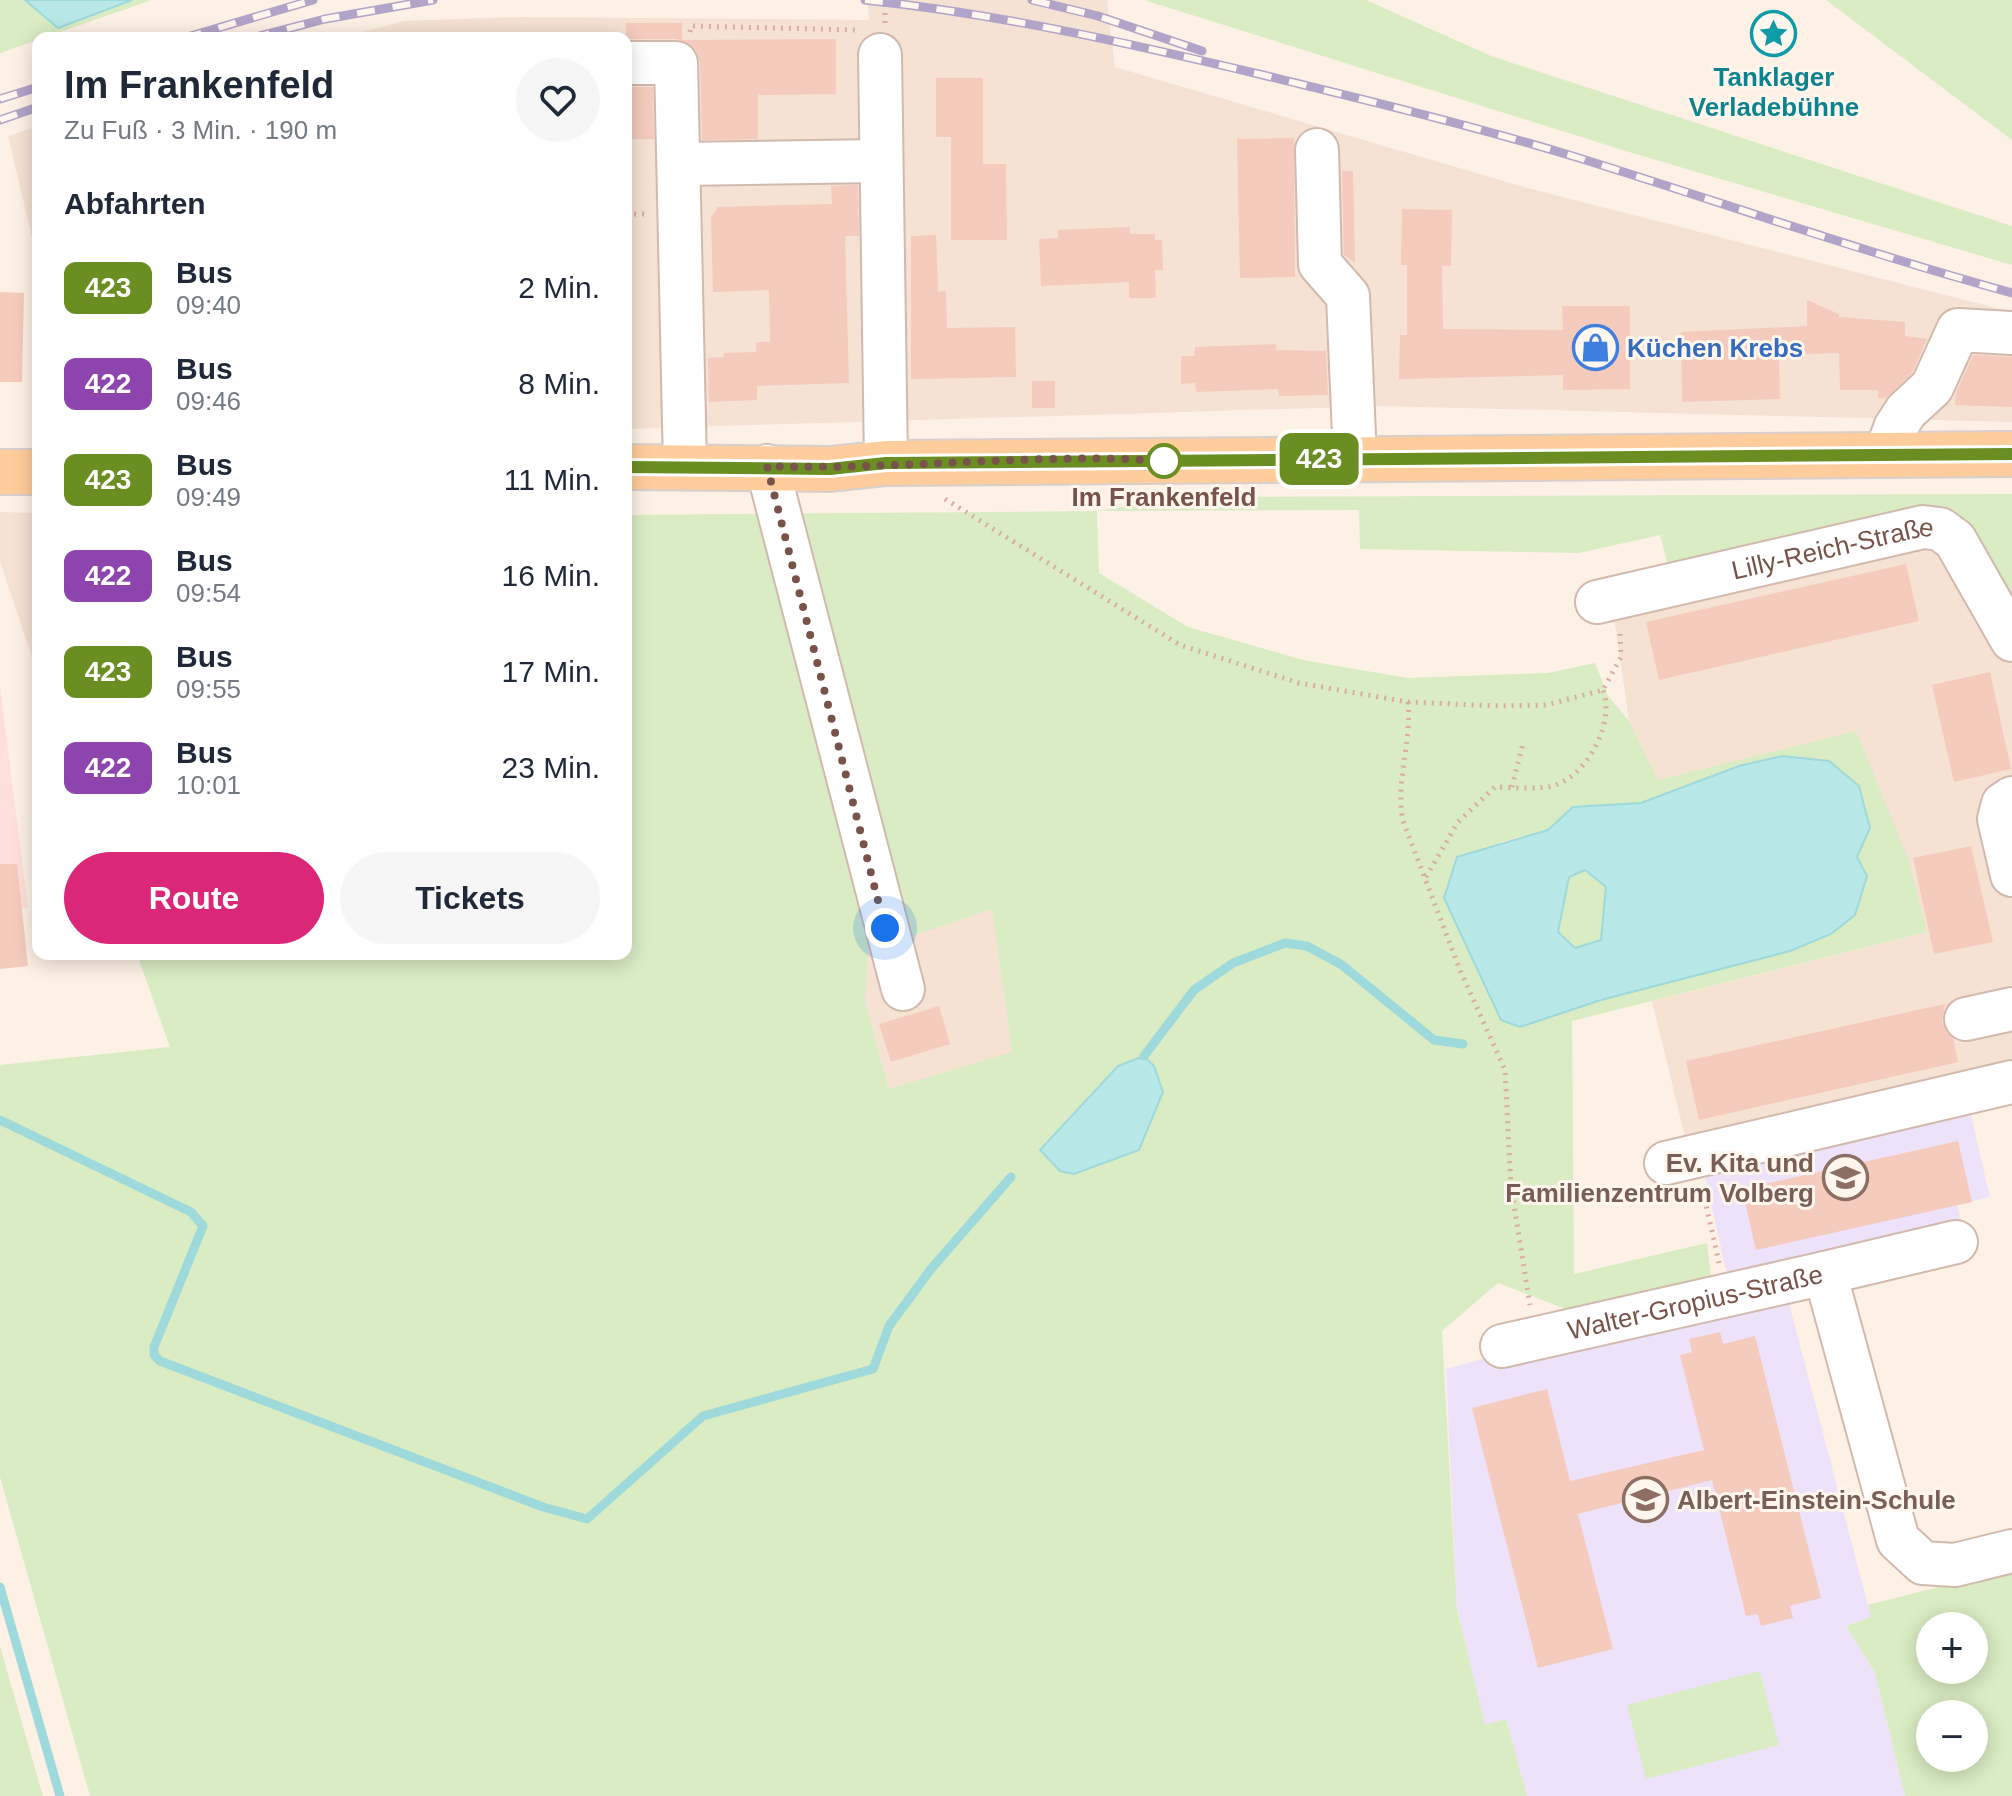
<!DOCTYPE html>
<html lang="de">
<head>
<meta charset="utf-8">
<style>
	:root { --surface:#fff; --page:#f6f6f7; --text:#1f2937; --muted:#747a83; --accent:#db2777 }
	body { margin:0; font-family:Arial,sans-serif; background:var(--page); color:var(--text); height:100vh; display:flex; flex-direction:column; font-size:30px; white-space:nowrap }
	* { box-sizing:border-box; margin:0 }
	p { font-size:26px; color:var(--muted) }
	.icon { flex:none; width:44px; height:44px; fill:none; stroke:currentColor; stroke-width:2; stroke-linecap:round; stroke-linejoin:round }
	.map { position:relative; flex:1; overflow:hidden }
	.panel { position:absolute; left:32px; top:32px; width:600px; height:928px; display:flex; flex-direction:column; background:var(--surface); border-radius:16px; box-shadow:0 4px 20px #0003 }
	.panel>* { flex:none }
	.badge { padding:0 16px; border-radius:12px; font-size:28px; line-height:52px }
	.fabs { position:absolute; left:1916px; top:1612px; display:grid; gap:16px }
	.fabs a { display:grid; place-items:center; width:72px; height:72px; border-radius:50%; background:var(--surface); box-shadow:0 4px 20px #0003; font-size:40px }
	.you { position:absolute; width:40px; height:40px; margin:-20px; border:6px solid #fff; border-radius:50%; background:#1a73e8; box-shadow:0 0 0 12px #1a73e833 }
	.map>.badge { position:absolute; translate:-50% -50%; box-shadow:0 0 0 4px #fff }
	h2 { padding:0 32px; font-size:30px; line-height:72px }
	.round { display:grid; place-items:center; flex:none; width:84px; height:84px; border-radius:42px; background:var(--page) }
	.head { display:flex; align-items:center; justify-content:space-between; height:136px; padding:0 32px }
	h1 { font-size:38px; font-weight:800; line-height:60px }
	.cta { display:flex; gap:16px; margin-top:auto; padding:16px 32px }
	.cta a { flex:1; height:92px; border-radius:48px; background:var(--accent); color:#fff; font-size:32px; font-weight:800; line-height:92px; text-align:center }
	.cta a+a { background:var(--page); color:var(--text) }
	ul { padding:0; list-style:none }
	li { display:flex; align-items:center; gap:24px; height:96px; padding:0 32px }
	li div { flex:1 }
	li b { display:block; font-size:30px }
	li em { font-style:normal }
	li .badge { min-width:88px; font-weight:700; text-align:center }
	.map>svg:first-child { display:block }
	.residential { fill:#f5e2d3 }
	.commercial { fill:#fedfd9 }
	.education { fill:#eee2fa }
	.green { fill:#d9ecc3; fill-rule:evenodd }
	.water { fill:#b9e8e8; stroke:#9ed9db; stroke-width:2; fill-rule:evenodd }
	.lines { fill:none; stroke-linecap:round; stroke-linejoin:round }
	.stream { stroke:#9ed9db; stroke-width:9 }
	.building { fill:#f4cbbc }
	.minor-casing { stroke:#d2b9ad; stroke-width:46 }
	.major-casing { stroke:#d9cfcc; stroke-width:48 }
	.path { stroke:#daae9e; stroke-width:5; stroke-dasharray:2 6; stroke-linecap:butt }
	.minor { stroke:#fff; stroke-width:42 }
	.major { stroke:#ffcd9b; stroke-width:44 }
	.rail-casing { stroke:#b2a3c8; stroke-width:9 }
	.rail { stroke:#fff6ed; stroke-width:6; stroke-dasharray:18; stroke-linecap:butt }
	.line-casing { stroke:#fff; stroke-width:18 }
	.line { stroke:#6b8e23; stroke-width:12 }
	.walk { stroke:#785349; stroke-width:8; stroke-dasharray:0 14.4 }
	.stop-dot { fill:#fff; stroke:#6b8e23; stroke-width:4 }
	.labels { text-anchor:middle; stroke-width:6; stroke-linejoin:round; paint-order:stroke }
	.culture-label { font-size:26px; font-weight:bold; fill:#0d838f; stroke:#fff6ed }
	.shop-label { font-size:26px; font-weight:bold; fill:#366cbe; stroke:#fff6ed; text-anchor:start }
	.stop-label { font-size:26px; font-weight:bold; fill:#785349; stroke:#fff6ed }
	.street-label { font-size:26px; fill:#785349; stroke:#fff6ed }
	.education-label { font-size:26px; font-weight:bold; fill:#785e54; stroke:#fff6ed; text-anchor:end }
</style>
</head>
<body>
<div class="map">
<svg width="2012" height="1796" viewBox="0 0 2012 1796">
	<rect width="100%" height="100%" fill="#fdf1e5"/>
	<!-- residential -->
	<path class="residential" d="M 867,0 L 1107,0 L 1115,67 L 1524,187 L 2012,312 L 2012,422 L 1382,406 L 626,429 L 626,38 L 340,38 L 404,21 L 519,17 L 869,20 Z
		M 38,126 L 38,263 L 8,136 Z
		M 0,512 L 38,513 L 38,675 L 0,562 Z
		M 1936,541 L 1951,555 L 2012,666 L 2012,789 L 1995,820 L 2012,900 L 2012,1073 L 1687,1145 L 1652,1001 L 1927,932 L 1658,780 L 1629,721 L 1613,610 Z
		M 992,908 L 1012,1053 L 889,1089 L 865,1002 L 868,950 Z"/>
	<!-- commercial -->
	<path class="commercial" d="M 0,687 L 28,908 L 0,911 Z"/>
	<!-- education -->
	<path class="education" d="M 1967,1098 L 1990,1197 L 1957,1205 L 1963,1229 L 1729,1283 L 1701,1160 Z
		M 1789,1303 L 1871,1617 L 1846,1626 L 1875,1673 L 1905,1796 L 1527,1796 L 1506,1720 L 1485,1725 L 1457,1609 L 1446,1369 L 1486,1358 L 1488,1362 L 1510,1357 L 1513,1366 Z"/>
	<!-- green -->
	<path class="green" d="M 0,0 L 152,0 L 0,53 Z
		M 1144,0 L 1366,0 L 1491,56 L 2012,226 L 2012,265 L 1629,152 Z
		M 1826,0 L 2012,0 L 2012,140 Z
		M 2012,494 L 2012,592 L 2004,596 L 1950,511 L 1846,525 L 1669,570 L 1660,535 L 1579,553 L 1360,549 L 1359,510 L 1097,511 L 1099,573 L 1188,627 L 1303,660 L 1407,678 L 1548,673 L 1595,663 L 1608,696 L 1629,721 L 1658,780 L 1856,731 L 1909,861 L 1927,932 L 1572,1021 L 1574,1274 L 1707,1243 L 1712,1285 L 1573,1312 L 1498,1283 L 1442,1331 L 1457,1609 L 1485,1725 L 1506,1719 L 1527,1796 L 90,1796 L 0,1477 L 0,1065 L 170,1047 L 137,954 L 626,954 L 626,515 L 1097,511 L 1184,497 ZM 1782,756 L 1829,761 L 1870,828 L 1857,857 L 1737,963 L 1601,1000 L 1520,1027 L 1501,1020 L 1444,898 L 1501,842 L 1548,830 L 1573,807 L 1641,803 L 1739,766 ZM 992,909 L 1012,1052 L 889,1089 L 865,1002 L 868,951 ZM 1144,1056 L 1154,1066 L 1163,1092 L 1139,1150 L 1074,1174 L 1118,1066 Z
		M 1585,870 L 1606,887 L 1601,941 L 1575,948 L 1558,932 L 1569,877 Z
		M 2012,1568 L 2012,1796 L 1905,1796 L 1875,1673 L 1846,1626 L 1871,1617 L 1868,1605 ZM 1930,1626 L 1974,1626 L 1974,1670 L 1930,1670 ZM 1930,1714 L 1974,1714 L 1974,1758 L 1930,1758 Z
		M 0,1646 L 43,1796 L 0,1796 Z
		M 1760,1671 L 1779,1745 L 1646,1779 L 1627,1705 Z"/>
	<!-- water -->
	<path class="water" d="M 25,0 L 132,0 L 58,28 Z
		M 1782,756 L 1829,761 L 1859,786 L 1870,828 L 1857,857 L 1867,876 L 1855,915 L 1831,934 L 1790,951 L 1601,1000 L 1520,1027 L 1501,1020 L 1444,898 L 1457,857 L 1548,830 L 1573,807 L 1641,803 L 1739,766 ZM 1585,870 L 1606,887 L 1601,940 L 1575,948 L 1558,932 L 1569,877 Z
		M 1144,1056 L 1154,1066 L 1163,1092 L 1139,1150 L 1074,1174 L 1060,1171 L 1040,1150 L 1118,1066 Z"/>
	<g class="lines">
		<!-- stream -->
		<path class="stream" d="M 1144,1056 L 1194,990 L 1233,963 L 1285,943 L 1307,946 L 1342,965 L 1434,1040 L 1463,1044
			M 0,1120 L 191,1212 L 203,1226 L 154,1347 L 154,1355 L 160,1361 L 543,1507 L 587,1519 L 703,1416 L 873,1369 L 889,1326 L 931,1269 L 1011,1177
			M 0,1587 L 60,1796"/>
	</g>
	<!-- building -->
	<path class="building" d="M 626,23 L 682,23 L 682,40 L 836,39 L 836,94 L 758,95 L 758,139 L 702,140 L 700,62 L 696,50 L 677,39 L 626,39 Z
		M 936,78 L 983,78 L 983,164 L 1006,164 L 1007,240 L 951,240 L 951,137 L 936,137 Z
		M 626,87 L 653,87 L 654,139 L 626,139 Z
		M 1294,138 L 1295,277 L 1240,278 L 1237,139 Z
		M 1342,171 L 1353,171 L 1355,262 L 1344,255 Z
		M 858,185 L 859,236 L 845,236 L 849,383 L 757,386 L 757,400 L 709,402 L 708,358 L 724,357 L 723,353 L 756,352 L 756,342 L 770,342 L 769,290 L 713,292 L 711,217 L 718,207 L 832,204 L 831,186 Z
		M 1402,209 L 1452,210 L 1451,266 L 1442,266 L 1443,329 L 1563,330 L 1562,306 L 1630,306 L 1630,389 L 1563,390 L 1563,375 L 1399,379 L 1400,335 L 1407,335 L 1407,265 L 1401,265 Z
		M 1130,227 L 1130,234 L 1155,234 L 1155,240 L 1162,240 L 1163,270 L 1155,270 L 1156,298 L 1129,298 L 1129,282 L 1041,286 L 1039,239 L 1058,238 L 1058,230 Z
		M 936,235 L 938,292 L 946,291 L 947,328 L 1015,327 L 1016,377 L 911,379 L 911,236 Z
		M 0,292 L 24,293 L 22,382 L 0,382 Z
		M 1807,300 L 1839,314 L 1839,317 L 1905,322 L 1905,336 L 1927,339 L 1912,373 L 1886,398 L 1878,398 L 1878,390 L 1840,390 L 1839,353 L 1779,355 L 1780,399 L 1682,402 L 1681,332 L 1807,326 Z
		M 1276,344 L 1276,350 L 1326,351 L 1328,395 L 1279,396 L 1278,389 L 1196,392 L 1195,383 L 1181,384 L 1181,356 L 1195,356 L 1195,347 Z
		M 1973,355 L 2012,357 L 2012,407 L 1955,405 L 1956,393 Z
		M 1032,381 L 1055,381 L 1055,408 L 1032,408 Z
		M 1906,564 L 1919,621 L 1659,680 L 1646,622 Z
		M 1990,672 L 2011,769 L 1954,782 L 1932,685 Z
		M 1971,846 L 1993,942 L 1934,954 L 1913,858 Z
		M 0,864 L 17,864 L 28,966 L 0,969 Z
		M 1945,1004 L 1942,1023 L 1953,1038 L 1958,1062 L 1699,1120 L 1686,1061 Z
		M 939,1006 L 950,1044 L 891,1062 L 879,1024 Z
		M 1958,1141 L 1972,1202 L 1756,1250 L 1742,1189 Z
		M 1720,1332 L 1723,1344 L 1755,1336 L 1821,1598 L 1790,1606 L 1793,1618 L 1761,1626 L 1758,1614 L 1746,1616 L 1712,1480 L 1578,1514 L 1613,1649 L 1538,1668 L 1472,1408 L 1547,1389 L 1570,1481 L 1704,1450 L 1680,1355 L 1692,1352 L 1689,1339 Z"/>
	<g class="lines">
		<defs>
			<g id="minor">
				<path d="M 880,55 L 886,463"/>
				<path d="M 626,63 L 676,63 L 685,466"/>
				<path d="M 1317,150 L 1320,264 L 1348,296 L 1355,458"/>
				<path d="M 680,164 L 881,161"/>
				<path d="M 1886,453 L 1895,428 L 1906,411 L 1932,387 L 1958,330 L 2012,333"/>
				<path d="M 767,466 L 903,989"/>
				<path id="s1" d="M 1597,602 L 1923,527 L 1940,529 L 1955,540 L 2012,640"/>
				<path d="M 2012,798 L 2003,804 L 1999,819 L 2012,875"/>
				<path d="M 1966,1019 L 2012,1009"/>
				<path d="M 1666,1163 L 2012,1082"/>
				<path d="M 1825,1273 L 1956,1242"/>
				<path id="s2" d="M 1502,1346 L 1825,1273 L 1898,1540 L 1923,1563 L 1955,1565 L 2012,1551"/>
			</g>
			<path id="major" d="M 626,467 L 830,469 L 886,463 L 2012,454
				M 0,472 L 38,472"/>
		</defs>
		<!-- minor casing -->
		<use href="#minor" class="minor-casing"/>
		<!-- major casing -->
		<use href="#major" class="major-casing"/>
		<!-- path -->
		<path class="path" d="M 885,23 L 885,0
			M 690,32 L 691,26 L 856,30
			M 626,214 L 645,214
			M 945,499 L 1180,645 L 1299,683 L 1408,702 L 1499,706 L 1546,705 L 1603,690 L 1621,657 L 1620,631
			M 1408,702 C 1412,743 1395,781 1403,821 L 1460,970 L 1505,1070 L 1511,1187 L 1530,1305
			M 1512,787 L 1523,743
			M 1426,877 L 1458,822 L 1495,787 C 1514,787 1541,791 1558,784 C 1589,772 1615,721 1603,690
			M 1703,1191 L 1719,1263"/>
		<!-- minor -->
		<use href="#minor" class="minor"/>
		<!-- major -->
		<use href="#major" class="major"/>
		<defs>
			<path id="rail" d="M 865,0 C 1000,14 1132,44 1263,75 C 1369,101 1475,126 1579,158 C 1724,203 1866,253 2012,293
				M 1032,0 L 1098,16 L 1202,51
				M 184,38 L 313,0
				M 252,38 L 325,19 L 433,0
				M 0,99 L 38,87
				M 0,120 L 38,107"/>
		</defs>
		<!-- rail casing -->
		<use href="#rail" class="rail-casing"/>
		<!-- rail -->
		<use href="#rail" class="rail"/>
	</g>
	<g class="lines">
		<defs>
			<path id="line" d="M 626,467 L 830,469 L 886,463 L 2012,454"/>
		</defs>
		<!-- line casing -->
		<use href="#line" class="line-casing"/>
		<!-- line -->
		<use href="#line" class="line"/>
		<!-- walk -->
		<path class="walk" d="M 885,928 L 767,466 C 898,471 1033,452 1164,461"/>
	</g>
	<!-- icons -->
	<defs>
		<symbol id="sight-ring" viewBox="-11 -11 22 22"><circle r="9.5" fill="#fff6ed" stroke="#0f9aa8" stroke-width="1.5"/><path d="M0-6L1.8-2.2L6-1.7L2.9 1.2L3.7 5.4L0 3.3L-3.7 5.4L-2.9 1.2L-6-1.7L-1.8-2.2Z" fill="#0f9aa8"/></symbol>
		<symbol id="shop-ring" viewBox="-11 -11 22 22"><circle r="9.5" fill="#fff6ed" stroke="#3f7fe0" stroke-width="1.5"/><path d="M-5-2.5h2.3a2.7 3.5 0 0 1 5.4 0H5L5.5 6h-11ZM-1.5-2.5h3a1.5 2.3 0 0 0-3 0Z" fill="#3f7fe0"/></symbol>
		<symbol id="school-ring" viewBox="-11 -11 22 22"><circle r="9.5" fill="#fff6ed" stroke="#8d6e63" stroke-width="1.5"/><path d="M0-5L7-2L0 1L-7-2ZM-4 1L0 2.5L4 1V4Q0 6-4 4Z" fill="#8d6e63"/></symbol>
	</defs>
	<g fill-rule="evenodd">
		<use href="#sight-ring" x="1748" y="8" width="51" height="51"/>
		<use href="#shop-ring" x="1570" y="322" width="51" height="51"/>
		<use href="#school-ring" x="1820" y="1152" width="51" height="51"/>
		<use href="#school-ring" x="1620" y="1474" width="51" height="51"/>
	</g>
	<!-- markers -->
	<circle class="stop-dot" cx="1164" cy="461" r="16"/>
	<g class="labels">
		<!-- culture labels -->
		<g class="culture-label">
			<text x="1774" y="86">Tanklager<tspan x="1774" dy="30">Verladebühne</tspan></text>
		</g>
		<!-- shop labels -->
		<g class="shop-label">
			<text x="1627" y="357">Küchen Krebs</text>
		</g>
		<!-- stop labels -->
		<g class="stop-label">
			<text x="1164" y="506">Im Frankenfeld</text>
		</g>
		<!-- street labels -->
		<g class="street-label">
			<text dy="9" stroke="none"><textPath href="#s1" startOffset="242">Lilly-Reich-Straße</textPath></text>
			<text dy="9" stroke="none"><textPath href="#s2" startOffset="198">Walter-Gropius-Straße</textPath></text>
		</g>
		<!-- education labels -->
		<g class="education-label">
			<text x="1814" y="1172">Ev. Kita und<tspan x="1814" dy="30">Familienzentrum Volberg</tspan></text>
			<text x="1677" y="1509" text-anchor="start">Albert-Einstein-Schule</text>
		</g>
	</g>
</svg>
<div class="fabs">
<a>+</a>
<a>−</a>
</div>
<div class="you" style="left:885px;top:928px"></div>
<b class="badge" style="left:1319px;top:459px;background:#6b8e23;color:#fff">423</b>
<section class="panel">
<div class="head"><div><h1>Im Frankenfeld</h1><p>Zu Fuß · 3 Min. · 190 m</p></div><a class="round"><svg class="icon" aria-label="heart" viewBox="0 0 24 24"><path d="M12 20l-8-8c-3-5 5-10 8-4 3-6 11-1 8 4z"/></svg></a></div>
<h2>Abfahrten</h2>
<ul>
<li><span class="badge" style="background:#6b8e23;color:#fff">423</span><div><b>Bus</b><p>09:40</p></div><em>2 Min.</em></li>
<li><span class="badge" style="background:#8e44ad;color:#fff">422</span><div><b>Bus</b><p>09:46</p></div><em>8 Min.</em></li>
<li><span class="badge" style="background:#6b8e23;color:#fff">423</span><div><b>Bus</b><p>09:49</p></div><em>11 Min.</em></li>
<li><span class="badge" style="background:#8e44ad;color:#fff">422</span><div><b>Bus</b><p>09:54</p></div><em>16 Min.</em></li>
<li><span class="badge" style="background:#6b8e23;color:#fff">423</span><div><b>Bus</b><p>09:55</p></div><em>17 Min.</em></li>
<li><span class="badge" style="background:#8e44ad;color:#fff">422</span><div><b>Bus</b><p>10:01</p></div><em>23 Min.</em></li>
</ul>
<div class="cta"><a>Route</a><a>Tickets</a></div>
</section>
</div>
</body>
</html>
